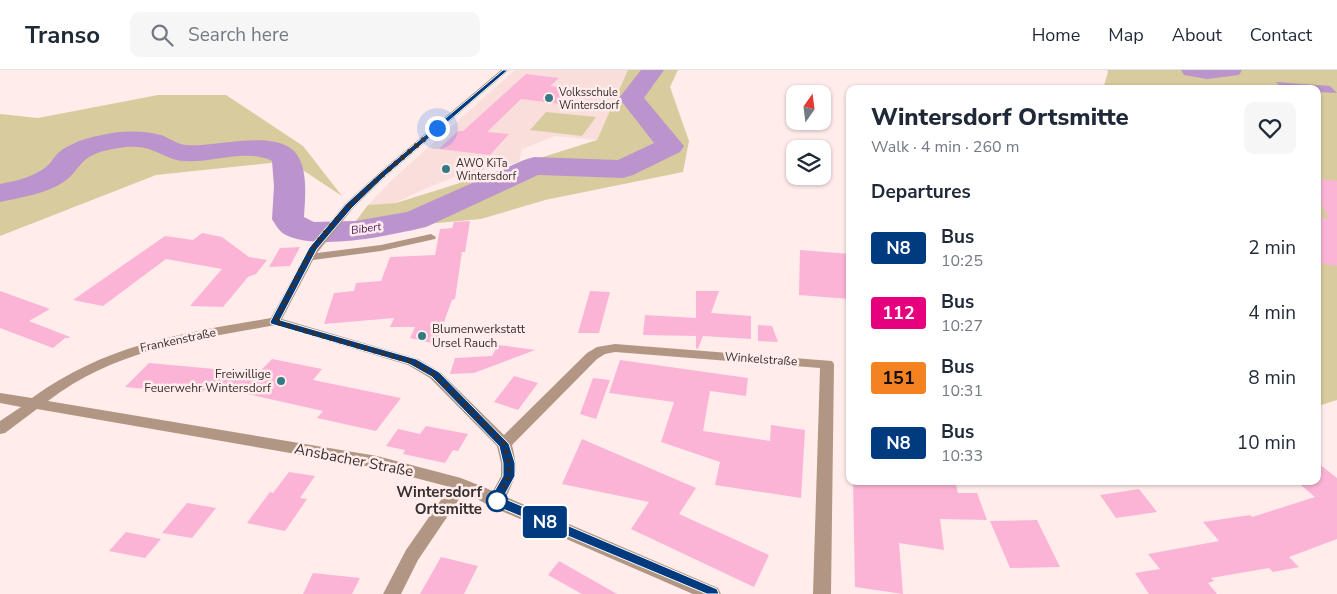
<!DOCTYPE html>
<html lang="en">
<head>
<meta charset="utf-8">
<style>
	:root { --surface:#fff; --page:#f6f6f7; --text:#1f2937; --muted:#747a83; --line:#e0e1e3 }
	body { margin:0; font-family:"Nunito Sans",sans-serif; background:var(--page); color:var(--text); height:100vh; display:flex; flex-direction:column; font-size:19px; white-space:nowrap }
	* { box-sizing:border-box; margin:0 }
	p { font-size:16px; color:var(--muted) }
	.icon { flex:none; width:28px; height:28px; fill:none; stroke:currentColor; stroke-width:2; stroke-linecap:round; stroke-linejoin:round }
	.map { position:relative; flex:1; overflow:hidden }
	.panel { position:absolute; left:846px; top:15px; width:475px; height:400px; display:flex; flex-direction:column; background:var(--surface); border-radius:10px; box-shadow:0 1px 4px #0004 }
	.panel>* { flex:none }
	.badge { padding:0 10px; border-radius:4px; font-size:18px; line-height:32px }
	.needle { width:32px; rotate:14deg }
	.controls { position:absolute; left:786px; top:15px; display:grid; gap:10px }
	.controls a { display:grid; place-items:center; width:45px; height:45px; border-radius:10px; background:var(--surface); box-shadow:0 1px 4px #0004; font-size:25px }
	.you { position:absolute; width:25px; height:25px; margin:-12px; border:4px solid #fff; border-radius:50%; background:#1a73e8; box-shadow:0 0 0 8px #1a73e833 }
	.map>.badge { position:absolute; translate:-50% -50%; box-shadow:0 0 0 2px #fff }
	h2 { padding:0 25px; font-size:19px; line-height:45px }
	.round { display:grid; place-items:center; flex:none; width:52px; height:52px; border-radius:10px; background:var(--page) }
	.overview { display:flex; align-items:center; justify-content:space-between; height:85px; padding:0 25px }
	h1 { font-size:24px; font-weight:800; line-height:38px }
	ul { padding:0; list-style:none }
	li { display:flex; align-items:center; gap:15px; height:65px; padding:0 25px }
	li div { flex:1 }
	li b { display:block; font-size:19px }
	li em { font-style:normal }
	li .badge { min-width:55px; font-weight:700; text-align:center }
	header { display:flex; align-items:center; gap:30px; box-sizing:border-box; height:70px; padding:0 25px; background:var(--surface); border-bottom:1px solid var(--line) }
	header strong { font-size:24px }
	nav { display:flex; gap:28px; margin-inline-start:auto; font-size:18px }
	.search { width:350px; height:45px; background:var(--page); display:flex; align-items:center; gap:12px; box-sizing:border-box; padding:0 18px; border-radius:10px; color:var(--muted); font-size:19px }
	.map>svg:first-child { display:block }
	.built { fill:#f9dedc }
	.green { fill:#d8cb9d }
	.water { fill:#bb94ce }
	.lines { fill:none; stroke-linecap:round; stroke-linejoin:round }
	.river { fill:#bb94ce; fill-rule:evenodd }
	.building { fill:#fbb4d6 }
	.minor { fill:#b19783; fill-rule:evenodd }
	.line { fill:#003b80; stroke:#fff }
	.walk { stroke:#373030; stroke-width:5; stroke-dasharray:0 9 }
	.poi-dot { fill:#347a85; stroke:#ffeceb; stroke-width:2 }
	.stop-dot { fill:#fff; stroke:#003b80; stroke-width:2.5 }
	.labels { text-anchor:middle; stroke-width:5; stroke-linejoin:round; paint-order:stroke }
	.far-poi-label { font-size:11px; fill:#373030; stroke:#ffeceb; text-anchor:start }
	.far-water-label { font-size:11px; font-style:italic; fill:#48165c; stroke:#ffeceb }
	.poi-label { font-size:12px; fill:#373030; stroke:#ffeceb; text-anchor:start }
	.street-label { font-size:12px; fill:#373030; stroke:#ffeceb }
	.near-street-label { font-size:15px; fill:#373030; stroke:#ffeceb }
	.near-stop-label { font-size:15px; font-weight:bold; fill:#373030; stroke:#ffeceb; text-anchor:end }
</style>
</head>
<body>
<header>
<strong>Transo</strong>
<div class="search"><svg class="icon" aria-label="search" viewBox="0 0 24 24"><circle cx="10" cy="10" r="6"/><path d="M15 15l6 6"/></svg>Search here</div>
<nav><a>Home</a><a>Map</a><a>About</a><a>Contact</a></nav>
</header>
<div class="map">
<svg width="1337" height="524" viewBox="0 0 1337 524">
	<rect width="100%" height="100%" fill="#ffeceb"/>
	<!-- built -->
	<path class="built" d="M 515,0 L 628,0 L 597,70 L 555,66 L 522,79 L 519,92 L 457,106 L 427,118 L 395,133 L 368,135 L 394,108 Z"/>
	<!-- green -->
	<path class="green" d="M 628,0 L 678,0 L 670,17 L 689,71 L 683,102 L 545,130 L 481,149 L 416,155 L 343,168 L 368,135 L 396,133 L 597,70 Z
		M 1107,0 L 1337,0 L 1337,330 L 1318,336 L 1318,19 L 1103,19 L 1108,2 Z
		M 158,25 L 226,25 L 303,76 L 342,126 L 289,91 L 156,105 L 0,166 L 0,44 L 38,48 Z
		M 546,42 L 596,47 L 582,66 L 530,60 Z"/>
	<!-- water -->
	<path class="water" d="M 1276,12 L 1330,16 L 1337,23 L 1318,22 L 1318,19 L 1283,19 Z"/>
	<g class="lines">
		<!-- river -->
		<path class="river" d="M 641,0 L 664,0 L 644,28 L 684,76 L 680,82 L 633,105 L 623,108 L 538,105 L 426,157 C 392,165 316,182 284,164 C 279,161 275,154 272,149 L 274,116 L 272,91 C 247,78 212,93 185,91 C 172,91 161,83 149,79 C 134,74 114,78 100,82 C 78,90 80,100 65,111 C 47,124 22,127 0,132 L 0,114 C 16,111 33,107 46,97 C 51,93 54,87 58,83 C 65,77 74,73 82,70 C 108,62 134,58 161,65 C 169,68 177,74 186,75 C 212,78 272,59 294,81 C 309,97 305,128 304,147 L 314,152 L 355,151 L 407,142 L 524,90 L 534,87 L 618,90 L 654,73 L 619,28 Z
			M 1181,0 L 1242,0 L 1239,5 L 1207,9 L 1184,5 Z"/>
	</g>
	<!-- building -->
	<path class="building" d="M 526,4 L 559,8 L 550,16 L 582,20 L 568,35 L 521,29 L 487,62 L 509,64 L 490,85 L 439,79 L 458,61 L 463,61 Z
		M 1318,109 L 1337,111 L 1337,196 L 1318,193 L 1318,147 L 1329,149 L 1318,127 Z
		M 470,151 L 465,182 L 462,182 L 455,229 L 452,230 L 436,274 L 410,268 L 415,257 L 390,257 L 394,248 L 324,254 L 334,223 L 354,221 L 356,213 L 381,211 L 390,187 L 435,185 L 440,159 L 452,158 L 454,152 Z
		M 202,163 L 222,167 L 249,187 L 267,190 L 256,204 L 248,207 L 223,237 L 190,236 L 222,199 L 166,189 L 103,236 L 73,230 L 165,166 L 193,170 Z
		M 300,177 L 290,196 L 269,197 L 280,178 Z
		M 800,180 L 850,184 L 850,229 L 799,225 Z
		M 0,221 L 50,239 L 29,251 L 70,267 L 69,268 L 65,268 L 53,278 L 0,258 Z
		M 590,221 L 610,222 L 599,263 L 578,263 Z
		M 696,221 L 719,221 L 711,243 L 751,246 L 751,269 L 703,266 L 698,279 L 696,278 L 696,266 L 643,265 L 645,245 L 696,248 Z
		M 758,255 L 772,256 L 778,272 L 758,271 Z
		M 498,275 L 535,280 L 474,303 L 450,304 L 455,288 L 492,286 Z
		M 272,289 L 322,299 L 313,310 L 401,328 L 376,361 L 317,348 L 323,341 L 208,315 L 201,324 L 125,317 L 149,293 L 258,303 Z
		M 620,290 L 748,308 L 746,326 L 710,321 L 703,361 L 770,371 L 771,355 L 805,360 L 801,428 L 715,415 L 720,392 L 661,372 L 674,332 L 609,323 Z
		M 514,306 L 538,313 L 518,340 L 494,332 Z
		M 593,308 L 610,310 L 596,349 L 580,344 Z
		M 426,356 L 468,364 L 458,381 L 453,380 L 445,393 L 403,384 L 405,380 L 386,376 L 398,359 L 420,364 Z
		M 582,369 L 696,418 L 679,444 L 769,485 L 754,517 L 631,459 L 649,432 L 562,414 Z
		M 1318,393 L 1337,408 L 1337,469 L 1289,487 L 1299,497 L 1273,502 L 1269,498 L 1211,508 L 1214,511 L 1208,513 L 1217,524 L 1149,524 L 1135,503 L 1160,499 L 1148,484 L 1219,471 L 1203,452 L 1250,445 L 1252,447 L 1315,427 L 1296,411 L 1318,411 Z
		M 289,402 L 315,406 L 300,428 L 307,429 L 285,461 L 247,453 L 270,422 L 273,423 Z
		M 853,411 L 955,411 L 958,423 L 977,423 L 987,450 L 940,449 L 944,480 L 899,473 L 903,524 L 855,517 Z
		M 1139,419 L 1157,442 L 1116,448 L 1100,425 Z
		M 187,433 L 216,438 L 192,468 L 162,463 Z
		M 1037,450 L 1060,497 L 1010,498 L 990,451 Z
		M 126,462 L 161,469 L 145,488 L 109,481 Z
		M 441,487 L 478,496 L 464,524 L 420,524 Z
		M 559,491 L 617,524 L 582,524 L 548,505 Z
		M 313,503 L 360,508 L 352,524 L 303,524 Z"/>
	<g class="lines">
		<!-- minor -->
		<path class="minor" d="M 501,0 L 509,0 L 386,106 L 353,138 L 317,183 L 381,175 L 431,164 L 436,167 L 435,169 L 381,181 L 313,190 L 282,249 L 418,289 L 440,302 L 504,365 L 587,283 L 597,277 L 615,274 L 832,291 L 834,294 L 831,524 L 813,524 L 820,298 L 615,282 L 605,284 L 597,289 L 512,375 C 518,399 517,405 506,427 L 718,518 L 721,524 L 693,524 L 490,436 L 464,422 L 418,490 L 401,524 L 383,524 L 406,480 L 450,417 L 377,398 L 37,339 L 5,363 L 0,364 L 0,351 L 21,337 L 0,333 L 0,323 L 32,328 C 109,273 180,264 271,248 L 309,178 L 345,134 L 380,102 ZM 275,255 L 408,295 L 430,308 L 497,376 L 501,393 L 501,406 L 493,421 L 461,408 L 377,386 L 48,331 C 118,278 191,271 275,255 Z"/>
	</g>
	<!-- line -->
	<path class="line" d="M 503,0 L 508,0 L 385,106 L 352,138 L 317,179 L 280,250 L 416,289 L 439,302 L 509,374 L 515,393 L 515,406 L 503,428 L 717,519 L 719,524 L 707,524 L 491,434 L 489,431 L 503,406 L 503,393 L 499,376 L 432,307 L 409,294 L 271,254 L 270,252 L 309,178 L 346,134 L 380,103 Z"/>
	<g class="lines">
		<!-- walk -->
		<path class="walk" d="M 437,58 C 394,95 348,131 314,177 C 299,200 288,227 275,252 L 413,292 L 435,305 L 504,374 L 509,393 L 509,406 L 496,431 L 497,431"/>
	</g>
	<!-- markers -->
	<g class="poi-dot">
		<circle cx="549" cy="28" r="5"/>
		<circle cx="446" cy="99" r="5"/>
		<circle cx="422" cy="266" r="5"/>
		<circle cx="281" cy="311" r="5"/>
	</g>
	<circle class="stop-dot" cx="497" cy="431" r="10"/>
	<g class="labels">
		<!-- far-poi labels -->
		<g class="far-poi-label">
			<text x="559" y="26">Volksschule<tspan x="559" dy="13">Wintersdorf</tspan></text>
			<text x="456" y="97">AWO KiTa<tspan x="456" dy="13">Wintersdorf</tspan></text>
		</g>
		<!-- far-water labels -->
		<g class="far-water-label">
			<text transform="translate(366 158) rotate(-8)" y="4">Bibert</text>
		</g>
		<!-- poi labels -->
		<g class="poi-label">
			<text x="432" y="263">Blumenwerkstatt<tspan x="432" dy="14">Ursel Rauch</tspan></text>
			<text x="271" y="308" text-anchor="end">Freiwillige<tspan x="271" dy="14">Feuerwehr Wintersdorf</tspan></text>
		</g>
		<!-- street labels -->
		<g class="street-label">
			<text transform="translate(178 270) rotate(-12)" y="4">Frankenstraße</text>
			<text transform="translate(761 289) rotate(4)" y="4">Winkelstraße</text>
		</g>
		<!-- near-street labels -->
		<g class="near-street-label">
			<text transform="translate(354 390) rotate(11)" y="5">Ansbacher Straße</text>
		</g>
		<!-- near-stop labels -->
		<g class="near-stop-label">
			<text x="482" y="427">Wintersdorf<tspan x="482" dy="17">Ortsmitte</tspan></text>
		</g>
	</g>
</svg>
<div class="controls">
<a><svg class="needle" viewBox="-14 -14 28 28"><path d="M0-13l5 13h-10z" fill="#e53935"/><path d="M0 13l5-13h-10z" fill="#747a83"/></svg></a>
<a><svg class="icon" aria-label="layers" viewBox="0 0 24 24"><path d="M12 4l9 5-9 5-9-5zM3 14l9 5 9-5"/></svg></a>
</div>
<div class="you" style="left:437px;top:58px"></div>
<b class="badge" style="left:545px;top:452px;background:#003b80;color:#fff">N8</b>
<section class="panel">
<div class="overview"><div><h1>Wintersdorf Ortsmitte</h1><p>Walk · 4 min · 260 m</p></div><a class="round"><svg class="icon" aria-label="heart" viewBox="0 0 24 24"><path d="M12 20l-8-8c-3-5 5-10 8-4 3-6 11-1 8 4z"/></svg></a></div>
<h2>Departures</h2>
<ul>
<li><span class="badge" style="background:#003b80;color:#fff">N8</span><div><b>Bus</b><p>10:25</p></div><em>2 min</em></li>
<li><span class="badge" style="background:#e6007e;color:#fff">112</span><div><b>Bus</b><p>10:27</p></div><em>4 min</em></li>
<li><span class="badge" style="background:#f58220;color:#111">151</span><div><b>Bus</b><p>10:31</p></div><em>8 min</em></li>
<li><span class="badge" style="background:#003b80;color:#fff">N8</span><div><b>Bus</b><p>10:33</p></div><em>10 min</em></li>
</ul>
</section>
</div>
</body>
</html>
